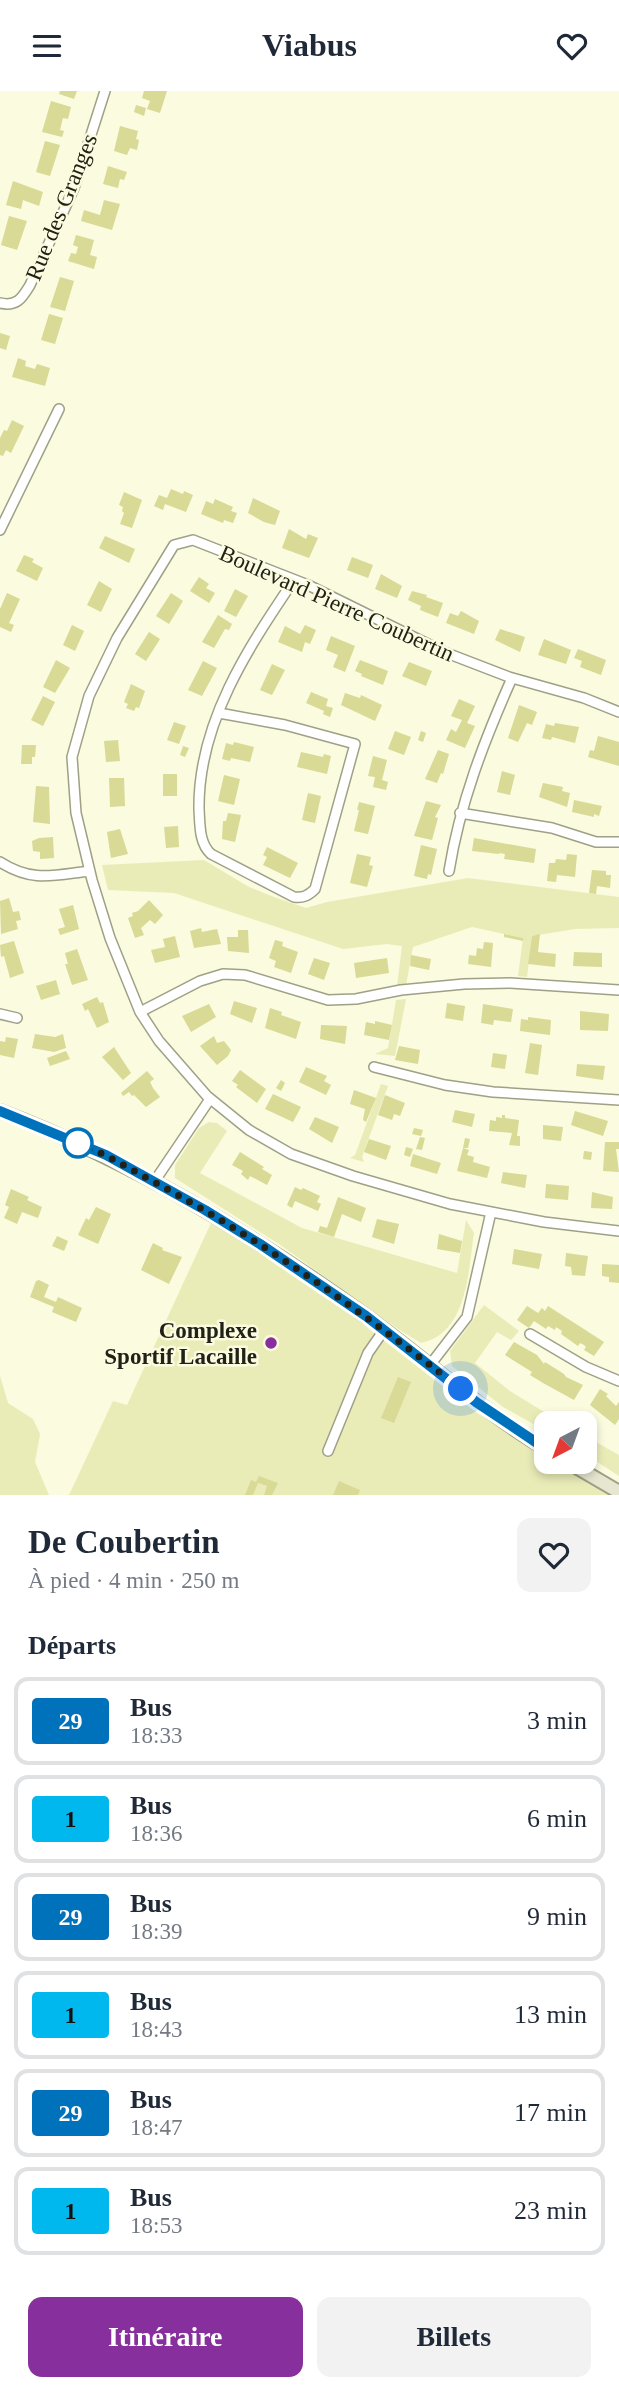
<!DOCTYPE html>
<html lang="fr">
<head>
<meta charset="utf-8">
<style>
	:root { --surface:#fff; --page:#f2f2f3; --text:#1f2937; --muted:#747a83; --line:#e0e1e3; --accent:#872f9c }
	body { margin:0; font-family:Georgia,serif; background:var(--page); color:var(--text); height:100vh; display:flex; flex-direction:column; font-size:26px; white-space:nowrap }
	* { box-sizing:border-box; margin:0 }
	p { font-size:23px; color:var(--muted) }
	.icon { flex:none; width:38px; height:38px; fill:none; stroke:currentColor; stroke-width:2; stroke-linecap:round; stroke-linejoin:round }
	.map { position:relative; height:1404px; overflow:hidden }
	.sheet { display:flex; flex-direction:column; background:var(--surface); flex:1 }
	.sheet>* { flex:none }
	.badge { padding:0 14px; border-radius:5px; font-size:24px; line-height:46px }
	.needle { width:46px; rotate:221deg }
	.fabs { position:absolute; left:534px; top:1320px; display:grid; gap:14px }
	.fabs a { display:grid; place-items:center; width:63px; height:63px; border-radius:14px; background:var(--surface); box-shadow:0 4px 10px #0003; font-size:35px }
	.you { position:absolute; width:35px; height:35px; margin:-18px; border:5px solid #fff; border-radius:50%; background:#1a73e8; box-shadow:0 0 0 10px #1a73e833 }
	.map>.badge { position:absolute; translate:-50% -50%; box-shadow:0 0 0 4px #fff }
	h2 { padding:0 28px; font-size:26px; line-height:63px }
	.round { display:grid; place-items:center; flex:none; width:74px; height:74px; border-radius:14px; background:var(--page) }
	.overview { display:flex; align-items:center; justify-content:space-between; height:119px; padding:0 28px }
	h1 { font-size:33px; font-weight:700; line-height:52px }
	.cta { display:flex; gap:14px; margin-top:auto; padding:14px 28px }
	.cta a { flex:1; height:80px; border-radius:14px; background:var(--accent); color:#fff; font-size:28px; font-weight:700; line-height:80px; text-align:center }
	.cta a+a { background:var(--page); color:var(--text) }
	ul { padding:0; list-style:none }
	li { display:flex; align-items:center; gap:21px; height:88px; margin:0 14px 10px; padding:0 14px; border:4px solid var(--line); border-radius:14px }
	li div { flex:1 }
	li b { display:block; font-size:26px }
	li em { font-style:normal }
	li .badge { min-width:77px; font-weight:700; text-align:center }
	header { display:flex; justify-content:space-between; align-items:center; height:91px; padding:0 28px; background:var(--surface); font-size:32px; font-weight:700 }
	.map>svg:first-child { display:block }
	.green { fill:#eaecb8 }
	.building { fill:#d8da96 }
	.lines { fill:none; stroke-linecap:round; stroke-linejoin:round }
	.street-casing { stroke:#9fa086; stroke-width:12 }
	.secondary-casing { stroke:#9fa086; stroke-width:16 }
	.street { stroke:#fff; stroke-width:9 }
	.secondary { stroke:#e7e7d1; stroke-width:12 }
	.line-casing { stroke:#fff; stroke-width:16 }
	.line { stroke:#0072bc; stroke-width:10 }
	.walk { stroke:#212117; stroke-width:7; stroke-dasharray:0 12.6 }
	.stop-dot { fill:#fff; stroke:#0072bc; stroke-width:3.5 }
	.poi-dot { fill:#872f9c; stroke:#fafbdf; stroke-width:2.5 }
	.labels { text-anchor:middle; stroke-width:5; stroke-linejoin:round; paint-order:stroke }
	.street-label { font-size:23px; fill:#212117; stroke:#fafbdf }
	.poi-label { font-size:23px; font-weight:bold; fill:#212117; stroke:#fafbdf; text-anchor:end }
</style>
</head>
<body>
<header><svg class="icon" aria-label="menu" viewBox="0 0 24 24"><path d="M4 6h16M4 12h16M4 18h16"/></svg>Viabus<svg class="icon" aria-label="heart" viewBox="0 0 24 24"><path d="M12 20l-8-8c-3-5 5-10 8-4 3-6 11-1 8 4z"/></svg></header>
<div class="map">
<svg width="619" height="1404" viewBox="0 0 619 1404">
	<rect width="100%" height="100%" fill="#fafbdf"/>
	<!-- green -->
	<path class="green" d="M 204,769 L 249,796 L 274,806 L 306,817 L 327,811 L 468,787 L 619,806 L 619,837 L 575,838 L 532,845 L 527,886 L 518,885 L 523,847 L 472,836 L 413,856 L 406,894 L 397,895 L 402,855 L 387,853 L 343,858 L 174,802 L 108,799 L 102,774 Z
		M 406,908 L 395,965 L 375,963 L 388,957 L 396,909 Z
		M 381,993 L 388,995 L 362,1066 L 364,1071 L 350,1067 L 355,1064 Z
		M 209,1031 L 217,1032 L 227,1040 L 200,1082 L 302,1137 L 457,1182 L 466,1129 L 474,1142 C 468,1180 468,1242 421,1252 L 398,1238 L 279,1153 L 175,1087 L 175,1074 L 199,1037 Z
		M 211,1132 L 237,1146 L 312,1194 L 480,1324 L 546,1364 L 546,1370 L 556,1370 L 611,1404 L 69,1404 L 113,1310 L 127,1314 Z
		M 484,1214 L 519,1240 L 511,1249 L 497,1241 L 475,1272 L 510,1300 L 562,1332 L 546,1332 L 546,1340 L 503,1316 L 452,1275 L 450,1260 Z
		M 0,1285 L 8,1312 L 33,1328 L 40,1343 L 35,1371 L 49,1404 L 0,1404 Z
		M 585,1345 L 619,1364 L 619,1385 L 585,1363 Z"/>
	<!-- building -->
	<path class="building" d="M 60,0 L 77,0 L 74,8 L 59,3 Z
		M 144,0 L 167,0 L 160,22 L 147,18 L 150,10 L 142,7 Z
		M 51,10 L 71,16 L 68,28 L 63,27 L 60,39 L 64,40 L 62,46 L 42,41 Z
		M 136,14 L 146,17 L 144,25 L 134,21 Z
		M 120,35 L 138,40 L 136,48 L 139,49 L 137,59 L 130,57 L 127,64 L 114,60 Z
		M 45,50 L 60,54 L 50,85 L 36,81 Z
		M 108,75 L 127,81 L 124,89 L 120,88 L 118,97 L 103,93 Z
		M 13,90 L 43,101 L 39,115 L 23,109 L 21,118 L 6,114 Z
		M 104,109 L 120,113 L 112,139 L 81,130 L 84,119 L 100,124 Z
		M 9,125 L 27,130 L 17,159 L 1,154 Z
		M 76,144 L 94,149 L 90,164 L 97,166 L 94,178 L 68,170 L 71,162 L 76,163 L 78,156 L 73,154 Z
		M 60,186 L 74,190 L 65,220 L 50,216 Z
		M 49,223 L 63,227 L 55,253 L 41,249 Z
		M 0,242 L 10,245 L 6,259 L 0,257 Z
		M 18,267 L 26,270 L 25,275 L 35,278 L 37,273 L 50,277 L 45,295 L 12,286 Z
		M 12,329 L 24,335 L 11,362 L 6,359 L 3,365 L 0,364 L 0,347 L 4,339 L 7,340 Z
		M 171,398 L 183,403 L 184,400 L 193,404 L 186,421 L 165,413 L 163,419 L 154,415 L 159,404 L 167,407 Z
		M 124,401 L 142,409 L 132,437 L 120,433 L 124,422 L 122,420 L 123,416 L 119,414 Z
		M 253,407 L 280,420 L 275,434 L 264,431 L 248,422 Z
		M 215,408 L 233,416 L 231,420 L 237,422 L 233,432 L 224,429 L 223,432 L 201,423 L 206,410 L 213,413 Z
		M 289,438 L 306,448 L 308,443 L 318,447 L 309,467 L 282,457 Z
		M 105,445 L 135,458 L 129,472 L 99,457 Z
		M 24,464 L 34,468 L 32,471 L 43,477 L 37,490 L 16,480 Z
		M 352,466 L 373,474 L 368,487 L 347,479 Z
		M 381,483 L 402,495 L 397,507 L 375,498 Z
		M 199,486 L 209,493 L 206,497 L 215,502 L 209,512 L 190,500 Z
		M 99,490 L 112,498 L 101,521 L 87,514 Z
		M 235,498 L 248,505 L 236,526 L 224,520 Z
		M 412,500 L 427,504 L 426,506 L 443,512 L 438,526 L 420,519 L 421,515 L 408,509 Z
		M 7,502 L 20,508 L 9,532 L 14,534 L 11,541 L 0,536 L 0,518 Z
		M 171,502 L 183,510 L 169,533 L 156,525 Z
		M 461,520 L 479,530 L 474,543 L 446,532 L 450,522 L 458,525 Z
		M 218,524 L 232,533 L 229,539 L 225,538 L 214,557 L 202,551 Z
		M 72,534 L 84,540 L 75,560 L 63,554 Z
		M 305,534 L 316,539 L 310,553 L 305,551 L 302,561 L 278,551 L 285,535 L 300,543 Z
		M 500,538 L 525,546 L 520,561 L 495,549 Z
		M 149,541 L 160,548 L 146,570 L 135,563 Z
		M 331,545 L 355,555 L 345,581 L 333,576 L 338,564 L 326,559 Z
		M 544,548 L 571,559 L 566,573 L 538,564 Z
		M 578,558 L 606,569 L 601,584 L 580,576 L 582,570 L 574,567 Z
		M 56,569 L 70,577 L 55,602 L 43,596 Z
		M 360,569 L 388,580 L 383,594 L 361,585 L 362,583 L 355,580 Z
		M 203,570 L 217,577 L 202,605 L 188,599 Z
		M 409,571 L 432,580 L 426,595 L 402,585 Z
		M 272,573 L 285,579 L 272,604 L 260,599 Z
		M 131,593 L 145,600 L 139,617 L 136,616 L 134,620 L 126,617 L 128,613 L 124,611 Z
		M 311,601 L 328,608 L 326,615 L 333,617 L 330,626 L 323,623 L 324,620 L 306,612 Z
		M 345,602 L 360,607 L 361,604 L 382,614 L 375,630 L 341,614 Z
		M 43,605 L 55,611 L 43,635 L 31,629 Z
		M 459,608 L 475,615 L 467,632 L 475,635 L 465,657 L 446,649 L 451,638 L 456,641 L 462,629 L 451,625 Z
		M 519,614 L 537,621 L 532,634 L 527,632 L 518,651 L 508,647 Z
		M 174,631 L 186,635 L 179,653 L 167,649 Z
		M 555,632 L 579,636 L 575,652 L 552,646 L 551,649 L 542,647 L 546,633 L 554,635 Z
		M 395,640 L 411,646 L 404,664 L 388,658 Z
		M 421,640 L 426,642 L 423,651 L 418,649 Z
		M 598,645 L 619,651 L 619,675 L 588,666 L 590,659 L 594,660 Z
		M 118,649 L 120,670 L 106,671 L 104,650 Z
		M 234,651 L 254,656 L 250,671 L 231,667 L 230,670 L 222,668 L 226,652 L 233,654 Z
		M 22,654 L 36,654 L 35,666 L 32,666 L 32,673 L 21,673 Z
		M 183,655 L 189,657 L 185,666 L 180,664 Z
		M 438,659 L 449,663 L 443,683 L 441,682 L 437,692 L 425,688 Z
		M 301,661 L 323,666 L 324,663 L 331,665 L 327,683 L 297,676 Z
		M 373,665 L 387,669 L 382,689 L 388,691 L 386,699 L 373,696 L 375,686 L 368,685 Z
		M 502,680 L 515,684 L 510,704 L 497,701 Z
		M 163,683 L 177,683 L 177,705 L 163,705 Z
		M 224,684 L 240,688 L 234,714 L 218,710 Z
		M 109,687 L 124,687 L 125,715 L 110,716 Z
		M 543,692 L 563,696 L 562,700 L 570,702 L 567,716 L 539,706 Z
		M 36,695 L 49,696 L 50,733 L 33,731 Z
		M 308,702 L 321,705 L 315,732 L 302,729 Z
		M 574,709 L 602,715 L 599,725 L 594,723 L 594,726 L 572,721 Z
		M 426,710 L 441,714 L 435,726 L 438,727 L 432,749 L 414,745 Z
		M 359,711 L 375,715 L 368,743 L 354,740 L 359,719 L 357,719 Z
		M 228,722 L 241,724 L 235,751 L 222,748 L 223,730 L 226,730 Z
		M 178,735 L 179,756 L 166,757 L 164,736 Z
		M 120,738 L 128,763 L 111,767 L 107,741 Z
		M 53,746 L 54,767 L 40,768 L 40,761 L 33,760 L 32,750 L 39,747 Z
		M 474,747 L 536,758 L 534,772 L 504,768 L 505,763 L 499,762 L 499,763 L 472,760 Z
		M 421,754 L 437,758 L 431,784 L 428,783 L 427,788 L 414,785 Z
		M 267,756 L 298,772 L 290,787 L 263,774 L 267,766 L 263,764 Z
		M 357,763 L 371,766 L 369,774 L 373,775 L 367,796 L 350,792 Z
		M 567,763 L 577,764 L 575,786 L 557,784 L 556,791 L 547,790 L 549,772 L 555,772 L 556,768 L 566,769 Z
		M 592,779 L 606,780 L 606,784 L 611,784 L 610,797 L 597,795 L 596,803 L 589,802 Z
		M 9,807 L 13,821 L 19,820 L 21,829 L 16,830 L 18,838 L 1,843 L 0,810 Z
		M 149,809 L 163,824 L 155,833 L 150,829 L 141,837 L 144,844 L 135,847 L 128,827 L 133,825 L 132,822 L 138,820 Z
		M 73,814 L 79,838 L 60,844 L 58,838 L 65,836 L 59,818 Z
		M 201,837 L 202,841 L 217,838 L 221,853 L 194,857 L 190,840 Z
		M 238,839 L 248,839 L 249,862 L 228,860 L 227,846 L 238,846 Z
		M 504,843 L 523,847 L 523,850 L 504,846 Z
		M 540,843 L 538,861 L 556,863 L 555,876 L 528,873 L 532,845 Z
		M 175,845 L 180,866 L 155,872 L 151,859 L 165,856 L 163,848 Z
		M 275,849 L 283,851 L 282,855 L 298,861 L 291,882 L 274,876 L 276,870 L 269,867 Z
		M 14,850 L 24,882 L 10,887 L 4,865 L 1,866 L 0,854 Z
		M 484,851 L 493,852 L 491,876 L 468,873 L 469,864 L 476,865 L 477,857 L 483,858 Z
		M 77,858 L 88,889 L 72,894 L 65,873 L 68,873 L 65,862 Z
		M 574,861 L 602,862 L 602,876 L 573,875 Z
		M 411,864 L 431,868 L 429,879 L 410,875 Z
		M 314,867 L 330,872 L 324,889 L 308,883 Z
		M 387,867 L 389,882 L 356,887 L 354,872 Z
		M 56,889 L 60,903 L 41,909 L 36,895 Z
		M 97,906 L 100,912 L 103,911 L 109,931 L 97,937 L 88,918 L 85,920 L 82,913 Z
		M 234,910 L 257,917 L 252,932 L 230,923 Z
		M 447,912 L 465,915 L 463,930 L 445,927 Z
		M 209,913 L 216,926 L 191,941 L 182,925 Z
		M 483,913 L 513,918 L 511,931 L 494,929 L 493,934 L 481,932 Z
		M 270,917 L 282,921 L 281,924 L 301,931 L 296,948 L 265,937 Z
		M 580,920 L 609,923 L 608,940 L 580,939 Z
		M 528,926 L 551,929 L 550,944 L 520,940 L 521,928 L 528,929 Z
		M 375,930 L 392,934 L 389,949 L 364,944 L 366,931 L 375,933 Z
		M 321,934 L 347,935 L 345,953 L 320,948 Z
		M 35,943 L 55,946 L 63,943 L 66,957 L 54,961 L 32,957 Z
		M 214,945 L 217,952 L 224,950 L 231,959 L 228,965 L 217,974 L 200,955 Z
		M 6,946 L 18,948 L 14,967 L 0,964 L 0,950 L 5,951 Z
		M 530,952 L 542,954 L 538,984 L 525,982 Z
		M 399,955 L 420,959 L 418,973 L 395,969 Z
		M 114,956 L 131,982 L 123,989 L 102,966 Z
		M 66,960 L 70,968 L 50,975 L 47,967 Z
		M 493,962 L 507,964 L 505,978 L 491,976 Z
		M 577,973 L 605,975 L 603,989 L 576,985 Z
		M 306,976 L 327,985 L 324,990 L 331,994 L 326,1004 L 299,991 Z
		M 240,979 L 266,998 L 257,1012 L 236,996 L 238,994 L 232,990 Z
		M 147,980 L 154,988 L 150,991 L 153,997 L 160,1006 L 146,1016 L 134,1004 L 132,1005 L 129,1001 L 123,1005 L 121,1002 Z
		M 281,989 L 285,992 L 281,1000 L 276,997 Z
		M 354,999 L 376,1007 L 366,1031 L 363,1029 L 365,1018 L 350,1013 Z
		M 273,1003 L 301,1016 L 293,1031 L 265,1018 Z
		M 385,1004 L 405,1012 L 400,1025 L 394,1023 L 392,1029 L 378,1024 Z
		M 455,1019 L 475,1023 L 472,1036 L 452,1031 Z
		M 575,1020 L 608,1030 L 603,1045 L 571,1034 Z
		M 502,1024 L 505,1024 L 505,1027 L 519,1029 L 517,1045 L 520,1045 L 520,1055 L 509,1054 L 512,1042 L 489,1040 L 490,1029 L 496,1030 L 496,1026 L 502,1027 Z
		M 315,1026 L 339,1036 L 332,1052 L 309,1038 Z
		M 543,1034 L 563,1036 L 561,1050 L 543,1048 Z
		M 414,1037 L 423,1039 L 421,1045 L 412,1043 Z
		M 420,1046 L 425,1047 L 422,1059 L 416,1058 Z
		M 465,1047 L 470,1048 L 468,1057 L 463,1057 Z
		M 369,1048 L 391,1055 L 386,1069 L 364,1061 Z
		M 605,1051 L 619,1051 L 619,1058 L 616,1058 L 619,1081 L 603,1080 Z
		M 406,1056 L 413,1058 L 410,1066 L 404,1064 Z
		M 463,1057 L 469,1059 L 467,1064 L 474,1066 L 473,1071 L 490,1076 L 487,1087 L 457,1080 Z
		M 584,1060 L 592,1061 L 591,1069 L 583,1068 Z
		M 240,1061 L 264,1076 L 262,1078 L 272,1084 L 267,1094 L 250,1085 L 248,1089 L 241,1083 L 243,1080 L 232,1074 Z
		M 413,1063 L 441,1072 L 437,1083 L 410,1075 Z
		M 503,1081 L 527,1084 L 525,1097 L 501,1092 Z
		M 546,1093 L 569,1095 L 568,1109 L 545,1107 Z
		M 295,1096 L 301,1099 L 303,1097 L 320,1105 L 317,1111 L 321,1113 L 318,1120 L 295,1110 L 292,1117 L 287,1114 Z
		M 11,1098 L 29,1106 L 27,1109 L 42,1116 L 38,1127 L 22,1121 L 17,1133 L 4,1127 L 9,1116 L 5,1114 Z
		M 592,1101 L 613,1106 L 612,1118 L 591,1117 Z
		M 338,1106 L 366,1117 L 361,1131 L 342,1123 L 334,1146 L 318,1141 L 320,1135 L 327,1137 Z
		M 96,1116 L 111,1123 L 98,1153 L 78,1144 L 86,1127 L 89,1129 Z
		M 377,1128 L 399,1133 L 394,1153 L 372,1146 Z
		M 439,1143 L 462,1150 L 460,1162 L 437,1158 Z
		M 57,1145 L 68,1150 L 64,1160 L 52,1155 Z
		M 153,1152 L 163,1157 L 162,1159 L 182,1166 L 169,1193 L 141,1179 Z
		M 514,1158 L 542,1163 L 539,1178 L 512,1173 Z
		M 566,1162 L 588,1165 L 585,1185 L 572,1184 L 571,1176 L 565,1175 Z
		M 602,1173 L 619,1174 L 619,1192 L 609,1191 L 609,1186 L 602,1185 Z
		M 39,1189 L 49,1194 L 44,1206 L 56,1211 L 58,1206 L 82,1217 L 76,1231 L 52,1221 L 54,1216 L 30,1206 L 36,1190 Z
		M 527,1215 L 538,1222 L 542,1217 L 545,1220 L 548,1215 L 604,1251 L 594,1265 L 584,1259 L 586,1256 L 584,1254 L 580,1252 L 578,1255 L 561,1243 L 562,1240 L 556,1236 L 555,1239 L 548,1235 L 546,1238 L 534,1230 L 529,1237 L 517,1229 Z
		M 514,1251 L 537,1264 L 544,1273 L 545,1271 L 564,1283 L 566,1286 L 583,1294 L 574,1309 L 543,1292 L 530,1284 L 532,1281 L 505,1264 Z
		M 398,1286 L 411,1291 L 394,1332 L 381,1327 Z
		M 600,1298 L 608,1303 L 606,1305 L 616,1315 L 619,1311 L 619,1328 L 615,1334 L 590,1314 Z
		M 259,1385 L 278,1392 L 272,1404 L 264,1404 L 267,1395 L 256,1391 L 258,1392 L 253,1404 L 245,1404 L 251,1389 L 256,1391 Z
		M 339,1390 L 360,1399 L 358,1404 L 333,1404 Z"/>
	<g class="lines">
		<defs>
			<path id="street" d="M 0,212 C 17,216 22,207 30,194 L 74,97 L 105,0
				M 0,439 L 59,318
				M 619,621 L 584,607 L 509,586 L 444,561 L 308,494 L 193,449 L 174,454 L 117,547 L 89,605 L 72,666 L 76,722 L 92,789 L 110,847 L 140,921 L 159,950 L 207,1005 L 249,1039 L 291,1063 L 353,1085 L 450,1113 L 544,1131 L 619,1140
				M 219,622 L 285,634 L 355,653 L 315,798 C 308,805 303,807 294,806 L 211,763 C 199,752 200,734 199,718 C 198,632 248,557 294,489
				M 460,722 L 552,737 L 596,751 L 619,751
				M 0,771 C 33,792 54,784 90,780
				M 449,780 C 460,712 484,650 512,587
				M 140,921 L 200,890 L 223,883 L 245,884 L 328,909 L 356,908 L 401,899 L 464,893 L 510,892 L 619,899
				M 0,923 L 17,927
				M 374,976 L 445,994 L 493,1001 L 619,1009
				M 154,1091 L 210,1008
				M 530,1243 L 586,1276 L 619,1290
				M 430,1274 L 467,1226 L 491,1121
				M 328,1360 L 368,1262 L 384,1239"/>
			<path id="secondary" d="M 0,1020 C 133,1071 251,1142 366,1225 C 426,1269 482,1320 546,1358
				M 566,1370 L 619,1401"/>
		</defs>
		<!-- street casing -->
		<use href="#street" class="street-casing"/>
		<!-- secondary casing -->
		<use href="#secondary" class="secondary-casing"/>
		<!-- street -->
		<use href="#street" class="street"/>
		<!-- secondary -->
		<use href="#secondary" class="secondary"/>
	</g>
	<g class="lines">
		<defs>
			<path id="line" d="M 0,1020 L 106,1064 L 205,1119 L 260,1153 L 366,1225 L 476,1311 L 546,1358"/>
		</defs>
		<!-- line casing -->
		<use href="#line" class="line-casing"/>
		<!-- line -->
		<use href="#line" class="line"/>
		<!-- walk -->
		<path class="walk" d="M 78,1052 C 105,1063 129,1077 154,1091 C 264,1150 363,1222 461,1298"/>
	</g>
	<!-- markers -->
	<circle class="stop-dot" cx="78" cy="1052" r="14"/>
	<circle class="poi-dot" cx="271" cy="1252" r="7"/>
	<g class="labels">
		<!-- street labels -->
		<g class="street-label">
			<text transform="translate(61 116) rotate(-68)" y="8">Rue des Granges</text>
			<text transform="translate(337 512) rotate(24)" y="8">Boulevard Pierre Coubertin</text>
		</g>
		<!-- poi labels -->
		<g class="poi-label">
			<text x="257" y="1247">Complexe<tspan x="257" dy="26">Sportif Lacaille</tspan></text>
		</g>
	</g>
</svg>
<div class="fabs">
<a><svg class="needle" viewBox="-14 -14 28 28"><path d="M0-13l5 13h-10z" fill="#e53935"/><path d="M0 13l5-13h-10z" fill="#747a83"/></svg></a>
</div>
<div class="you" style="left:461px;top:1298px"></div>
</div>
<section class="sheet">
<div class="overview"><div><h1>De Coubertin</h1><p>À pied · 4 min · 250 m</p></div><a class="round"><svg class="icon" aria-label="heart" viewBox="0 0 24 24"><path d="M12 20l-8-8c-3-5 5-10 8-4 3-6 11-1 8 4z"/></svg></a></div>
<h2>Départs</h2>
<ul>
<li><span class="badge" style="background:#0072bc;color:#fff">29</span><div><b>Bus</b><p>18:33</p></div><em>3 min</em></li>
<li><span class="badge" style="background:#00b8ed;color:#111">1</span><div><b>Bus</b><p>18:36</p></div><em>6 min</em></li>
<li><span class="badge" style="background:#0072bc;color:#fff">29</span><div><b>Bus</b><p>18:39</p></div><em>9 min</em></li>
<li><span class="badge" style="background:#00b8ed;color:#111">1</span><div><b>Bus</b><p>18:43</p></div><em>13 min</em></li>
<li><span class="badge" style="background:#0072bc;color:#fff">29</span><div><b>Bus</b><p>18:47</p></div><em>17 min</em></li>
<li><span class="badge" style="background:#00b8ed;color:#111">1</span><div><b>Bus</b><p>18:53</p></div><em>23 min</em></li>
</ul>
<div class="cta"><a>Itinéraire</a><a>Billets</a></div>
</section>
</body>
</html>
